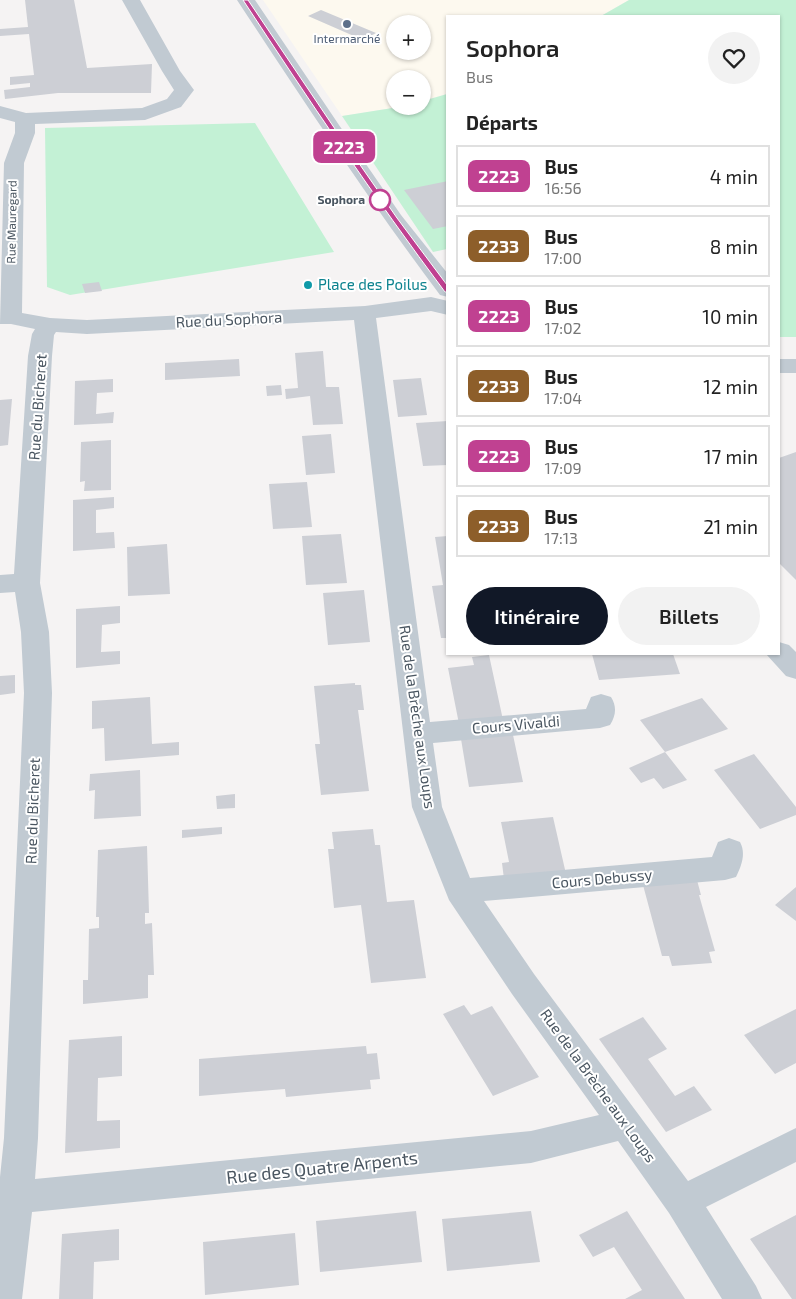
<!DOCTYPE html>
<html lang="fr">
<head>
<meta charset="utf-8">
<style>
	:root { --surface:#fff; --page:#f2f2f2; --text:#222; --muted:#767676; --line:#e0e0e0; --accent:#111827 }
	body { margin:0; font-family:"Exo 2",sans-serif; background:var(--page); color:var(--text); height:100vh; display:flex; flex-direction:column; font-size:19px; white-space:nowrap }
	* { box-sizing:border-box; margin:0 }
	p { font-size:16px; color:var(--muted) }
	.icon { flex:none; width:28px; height:28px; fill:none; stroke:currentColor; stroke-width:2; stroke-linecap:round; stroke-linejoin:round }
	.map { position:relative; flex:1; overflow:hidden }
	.side { position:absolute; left:446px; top:15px; width:334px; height:640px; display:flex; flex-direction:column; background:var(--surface); border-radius:0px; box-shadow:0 1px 4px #0004 }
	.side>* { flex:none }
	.badge { padding:0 10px; border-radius:8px; font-size:18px; line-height:32px }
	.tools { position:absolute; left:386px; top:15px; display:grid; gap:10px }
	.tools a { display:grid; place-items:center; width:45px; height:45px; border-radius:50%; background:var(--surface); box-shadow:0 1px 4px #0004; font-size:25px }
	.map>.badge { position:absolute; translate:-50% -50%; box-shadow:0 0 0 2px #fff }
	h2 { padding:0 20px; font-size:19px; line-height:45px }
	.round { display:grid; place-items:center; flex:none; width:52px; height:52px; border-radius:26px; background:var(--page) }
	.headline { display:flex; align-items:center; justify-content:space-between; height:85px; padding:0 20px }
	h1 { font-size:24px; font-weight:600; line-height:38px }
	.action { display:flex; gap:10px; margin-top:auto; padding:10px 20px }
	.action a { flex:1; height:58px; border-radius:30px; background:var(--accent); color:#fff; font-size:20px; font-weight:600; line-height:58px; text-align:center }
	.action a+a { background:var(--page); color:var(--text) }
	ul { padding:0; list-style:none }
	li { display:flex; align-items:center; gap:15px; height:62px; margin:0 10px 8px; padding:0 10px; border:2px solid var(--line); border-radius:0px }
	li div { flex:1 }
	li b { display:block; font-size:19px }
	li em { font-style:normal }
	li .badge { min-width:55px; font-weight:700; text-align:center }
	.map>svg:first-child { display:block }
	.commercial { fill:#fdf9ef; fill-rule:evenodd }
	.green { fill:#c3f1d5 }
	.building { fill:#cdcfd5 }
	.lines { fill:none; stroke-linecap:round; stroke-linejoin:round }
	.minor { fill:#c1cad2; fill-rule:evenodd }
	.line { fill:#c04191; stroke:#fff }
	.service-dot { fill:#5c6f8a; stroke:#fff; stroke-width:2 }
	.stop-dot { fill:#fff; stroke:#c04191; stroke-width:2.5 }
	.culture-dot { fill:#0f9aa8; stroke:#fff; stroke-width:2 }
	.labels { text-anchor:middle; stroke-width:4; stroke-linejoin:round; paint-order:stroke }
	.far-service-label { font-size:12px; fill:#4e5e75; stroke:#fff }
	.far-stop-label { font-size:12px; font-weight:bold; fill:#4a5661; stroke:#fff; text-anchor:end }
	.far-street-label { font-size:12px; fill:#4a5661; stroke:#fff }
	.culture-label { font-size:15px; fill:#0d838f; stroke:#fff; text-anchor:start }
	.street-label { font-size:15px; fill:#4a5661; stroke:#fff }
	.near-street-label { font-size:18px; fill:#4a5661; stroke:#fff }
</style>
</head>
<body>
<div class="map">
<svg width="796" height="1299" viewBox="0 0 796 1299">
	<rect width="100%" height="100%" fill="#f5f3f3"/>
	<!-- commercial -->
	<path class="commercial" d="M 263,0 L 629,0 L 601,16 L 448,16 L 447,94 L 423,101 L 422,79 L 395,79 L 395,106 L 405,106 L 342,116 ZM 395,24 L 422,24 L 422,51 L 395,51 Z"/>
	<!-- green -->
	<path class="green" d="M 629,0 L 796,0 L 796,337 L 779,337 L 779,16 L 601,16 Z
		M 447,94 L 447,249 L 433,252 L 342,116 L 405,106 L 422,106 L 423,101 Z
		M 255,123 L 334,252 L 70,295 L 47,287 L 45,128 Z"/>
	<!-- building -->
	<path class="building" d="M 25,0 L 74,0 L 87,68 L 152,64 L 151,93 L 58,93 L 5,99 L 4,90 L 30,87 L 30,83 L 10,85 L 10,77 L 34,75 L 29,34 L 0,36 L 0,29 L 28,27 Z
		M 321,10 L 376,33 L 363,40 L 308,16 Z
		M 448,181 L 448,226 L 433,229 L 404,190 Z
		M 99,282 L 102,291 L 85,293 L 82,284 Z
		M 323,351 L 326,387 L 339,387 L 343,424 L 313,425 L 310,396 L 286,399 L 285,389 L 298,388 L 295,353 Z
		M 239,359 L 240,376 L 165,380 L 165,363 Z
		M 421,378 L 427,415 L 398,417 L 393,380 Z
		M 113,379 L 113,392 L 97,393 L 96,414 L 114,412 L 113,423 L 74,425 L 75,381 Z
		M 281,385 L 282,395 L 267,396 L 266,386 Z
		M 12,399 L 8,445 L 0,446 L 0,400 Z
		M 448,421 L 448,465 L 423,466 L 416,423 Z
		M 331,434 L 335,473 L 306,475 L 302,436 Z
		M 111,440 L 111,490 L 84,491 L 85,481 L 80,482 L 81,442 Z
		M 796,452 L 796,580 L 779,563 L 779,458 Z
		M 307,482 L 312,527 L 273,529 L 269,484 Z
		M 114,497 L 114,508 L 96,510 L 96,533 L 114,532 L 115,548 L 73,551 L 73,500 Z
		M 341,534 L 347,583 L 306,585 L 302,536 Z
		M 448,536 L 448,638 L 441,638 L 432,586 L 443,585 L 435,537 Z
		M 167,544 L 170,594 L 128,596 L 127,547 Z
		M 364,590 L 370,642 L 328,645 L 323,593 Z
		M 120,606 L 120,623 L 102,625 L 101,652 L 120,651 L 120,664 L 76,668 L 76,609 Z
		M 592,654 L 673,654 L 680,674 L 599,680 Z
		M 489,655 L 503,720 L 459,724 L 448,668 L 474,665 L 472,657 Z
		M 15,675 L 15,693 L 0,695 L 0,676 Z
		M 355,683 L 355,685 L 361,685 L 364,710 L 358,710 L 369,791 L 321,795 L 315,744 L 320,744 L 314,686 Z
		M 150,697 L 152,744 L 179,742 L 179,755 L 105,761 L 104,728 L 92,729 L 92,701 Z
		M 702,698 L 728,729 L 665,752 L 687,780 L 663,789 L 654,778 L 641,783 L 629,768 L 665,752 L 640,720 Z
		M 513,735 L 523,782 L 469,787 L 461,739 Z
		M 754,754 L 796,807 L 796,815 L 760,829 L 714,770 Z
		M 140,770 L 141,816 L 94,819 L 95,790 L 89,791 L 90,774 Z
		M 235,794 L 235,808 L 217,809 L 216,796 Z
		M 553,817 L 566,874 L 504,879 L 502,863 L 509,862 L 501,822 Z
		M 222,827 L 222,834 L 182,838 L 182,830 Z
		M 373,829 L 375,845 L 380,845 L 387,902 L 414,900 L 426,978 L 371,983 L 361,905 L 334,908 L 328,849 L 334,849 L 332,832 Z
		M 147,846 L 149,913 L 145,913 L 145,924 L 152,923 L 154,975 L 148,975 L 148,998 L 83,1004 L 83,980 L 88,980 L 89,929 L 99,928 L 99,917 L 96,917 L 98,850 Z
		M 697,880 L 701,895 L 699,895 L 715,951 L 709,952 L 712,963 L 672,966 L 669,956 L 662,956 L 643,885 Z
		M 796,887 L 796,921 L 775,905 Z
		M 464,1005 L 471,1015 L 492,1006 L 539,1077 L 493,1096 L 443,1014 Z
		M 796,1009 L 796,1063 L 775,1074 L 744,1035 Z
		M 643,1017 L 667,1049 L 648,1059 L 675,1096 L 694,1086 L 712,1110 L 666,1132 L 599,1039 Z
		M 122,1036 L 122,1076 L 98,1078 L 97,1121 L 120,1120 L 120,1148 L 65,1153 L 69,1040 Z
		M 366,1046 L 367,1054 L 377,1053 L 380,1079 L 370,1080 L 371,1089 L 286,1097 L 285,1089 L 199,1096 L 199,1059 Z
		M 416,1211 L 422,1262 L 320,1272 L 316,1221 Z
		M 531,1211 L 540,1262 L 447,1271 L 442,1219 Z
		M 627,1211 L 685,1299 L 625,1299 L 642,1290 L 614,1247 L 593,1257 L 579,1235 Z
		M 796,1215 L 796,1299 L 792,1299 L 750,1239 Z
		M 119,1229 L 119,1260 L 94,1262 L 93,1299 L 59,1299 L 62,1234 Z
		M 295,1233 L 299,1285 L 205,1295 L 203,1242 Z"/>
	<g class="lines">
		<!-- minor -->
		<path class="minor" d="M 122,0 L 140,0 L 180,71 L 194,90 L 181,107 L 145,120 L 35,124 L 35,133 L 24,163 L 22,313 L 50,318 L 87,320 L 365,306 L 431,297 L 448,301 L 448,315 L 431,311 L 376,318 L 430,722 L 586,709 L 591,697 L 601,694 L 611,697 C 617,707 616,715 610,725 L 600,728 L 433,743 L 442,807 L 470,878 L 712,857 L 718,842 L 729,838 L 740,842 C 746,853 742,865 736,877 L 725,880 L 484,901 L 534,974 L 688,1181 L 796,1128 L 796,1162 L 706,1207 L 756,1286 L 762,1299 L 722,1299 L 669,1213 L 618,1141 L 531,1163 L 32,1212 L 22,1299 L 0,1299 L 0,1177 L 4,1138 L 24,693 L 21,632 L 15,592 L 0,593 L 0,575 L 14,574 L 28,356 L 32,334 L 35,329 L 11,324 L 0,324 L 4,163 L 15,133 L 15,122 L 0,118 L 0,106 L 26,113 L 142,108 L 167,99 L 174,90 L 162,71 ZM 354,320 L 412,807 L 449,900 L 512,994 L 599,1115 L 531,1131 L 35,1179 L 38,1138 L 52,693 L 49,632 L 40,583 L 52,356 L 54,335 L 56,332 L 87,334 Z
			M 237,0 L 255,0 L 339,125 L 401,215 L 448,274 L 448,297 L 440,295 C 368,199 303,100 237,0 Z
			M 779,359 L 796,359 L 796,373 L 779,373 Z
			M 779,642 L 789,645 L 796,652 L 796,679 L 786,676 L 766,654 L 779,654 Z"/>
	</g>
	<!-- line -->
	<path class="line" d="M 243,0 L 248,0 L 333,126 L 397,218 L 450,289 L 450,292 L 445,292 C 374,197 308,99 243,0 Z"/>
	<!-- markers -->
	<circle class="service-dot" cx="347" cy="24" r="5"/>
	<circle class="stop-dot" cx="380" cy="200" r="10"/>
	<circle class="culture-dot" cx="308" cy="285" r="5"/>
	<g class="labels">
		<!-- far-service labels -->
		<g class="far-service-label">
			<text x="347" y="43">Intermarché</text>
		</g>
		<!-- far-stop labels -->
		<g class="far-stop-label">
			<text x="365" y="204">Sophora</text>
		</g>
		<!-- far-street labels -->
		<g class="far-street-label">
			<text transform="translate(12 222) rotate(-89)" y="4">Rue Mauregard</text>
		</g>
		<!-- culture labels -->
		<g class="culture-label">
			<text x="318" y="290">Place des Poilus</text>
		</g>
		<!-- street labels -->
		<g class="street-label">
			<text transform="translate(229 320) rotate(-3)" y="5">Rue du Sophora</text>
			<text transform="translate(38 407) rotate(-86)" y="5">Rue du Bicheret</text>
			<text transform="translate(417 717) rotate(82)" y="5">Rue de la Brèche aux Loups</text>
			<text transform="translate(516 725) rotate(-5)" y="5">Cours Vivaldi</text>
			<text transform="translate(33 811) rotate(-88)" y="5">Rue du Bicheret</text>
			<text transform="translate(602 879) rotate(-5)" y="5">Cours Debussy</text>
			<text transform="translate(598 1086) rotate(54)" y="5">Rue de la Brèche aux Loups</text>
		</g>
		<!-- near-street labels -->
		<g class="near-street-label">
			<text transform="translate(322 1168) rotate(-6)" y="6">Rue des Quatre Arpents</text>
		</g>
	</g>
</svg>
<div class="tools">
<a>+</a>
<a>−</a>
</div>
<b class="badge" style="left:344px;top:147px;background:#c04191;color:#fff">2223</b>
<section class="side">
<div class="headline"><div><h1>Sophora</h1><p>Bus</p></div><a class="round"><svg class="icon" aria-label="heart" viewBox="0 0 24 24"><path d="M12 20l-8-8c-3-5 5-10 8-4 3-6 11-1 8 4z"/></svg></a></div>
<h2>Départs</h2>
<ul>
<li><span class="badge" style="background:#c04191;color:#fff">2223</span><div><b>Bus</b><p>16:56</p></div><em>4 min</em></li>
<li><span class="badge" style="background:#8d5e2a;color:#fff">2233</span><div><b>Bus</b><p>17:00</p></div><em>8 min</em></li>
<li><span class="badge" style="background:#c04191;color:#fff">2223</span><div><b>Bus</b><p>17:02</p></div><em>10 min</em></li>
<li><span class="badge" style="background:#8d5e2a;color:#fff">2233</span><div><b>Bus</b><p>17:04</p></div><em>12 min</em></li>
<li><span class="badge" style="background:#c04191;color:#fff">2223</span><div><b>Bus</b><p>17:09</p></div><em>17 min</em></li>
<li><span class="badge" style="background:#8d5e2a;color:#fff">2233</span><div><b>Bus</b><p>17:13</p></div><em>21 min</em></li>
</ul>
<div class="action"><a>Itinéraire</a><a>Billets</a></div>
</section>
</div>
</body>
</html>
